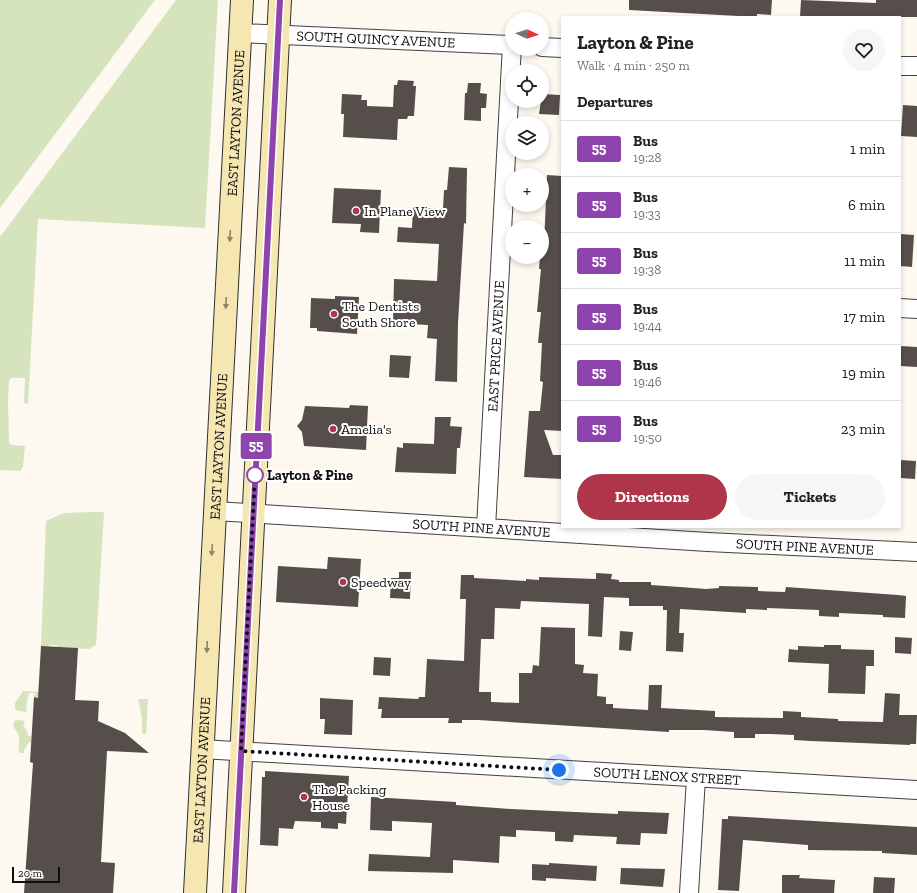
<!DOCTYPE html>
<html lang="en">
<head>
<meta charset="utf-8">
<style>
	:root { --surface:#fff; --page:#f6f6f6; --text:#202124; --muted:#757577; --line:#e0e0e0; --accent:#ae354a }
	body { margin:0; font-family:"Zilla Slab",serif; background:var(--page); color:var(--text); height:100vh; display:flex; flex-direction:column; font-size:15px; white-space:nowrap }
	* { box-sizing:border-box; margin:0 }
	p { font-size:13px; color:var(--muted) }
	.icon { flex:none; width:22px; height:22px; fill:none; stroke:currentColor; stroke-width:2; stroke-linecap:round; stroke-linejoin:round }
	.map { position:relative; flex:1; overflow:hidden }
	.panel { position:absolute; left:561px; top:16px; width:340px; height:512px; display:flex; flex-direction:column; background:var(--surface); border-radius:0px; box-shadow:0 2px 6px #0003 }
	.panel>* { flex:none }
	.badge { padding:0 8px; border-radius:3px; font-size:14px; line-height:26px }
	.needle { width:26px; rotate:93deg }
	.controls { position:absolute; left:505px; top:12px; display:grid; gap:8px }
	.controls a { display:grid; place-items:center; width:44px; height:44px; border-radius:50%; background:var(--surface); box-shadow:0 2px 6px #0003; font-size:20px }
	.scale { position:absolute; left:12px; bottom:10px; width:48px; box-sizing:border-box; padding-left:4px; border:2px solid #0e0e0e; border-top:0; font-size:11px; line-height:14px; white-space:nowrap; color:#0e0e0e; -webkit-text-stroke:3px #fff; paint-order:stroke }
	.you { position:absolute; width:20px; height:20px; margin:-10px; border:3px solid #fff; border-radius:50%; background:#1a73e8; box-shadow:0 0 0 6px #1a73e833 }
	.map>.badge { position:absolute; translate:-50% -50%; box-shadow:0 0 0 2px #fff }
	h2 { padding:0 16px; font-size:15px; line-height:36px }
	.round { display:grid; place-items:center; flex:none; width:42px; height:42px; border-radius:21px; background:var(--page) }
	.head { display:flex; align-items:center; justify-content:space-between; height:68px; padding:0 16px }
	h1 { font-size:19px; font-weight:800; line-height:30px }
	.button { display:flex; gap:8px; margin-top:auto; padding:8px 16px }
	.button a { flex:1; height:46px; border-radius:24px; background:var(--accent); color:#fff; font-size:16px; font-weight:800; line-height:46px; text-align:center }
	.button a+a { background:var(--page); color:var(--text) }
	ul { padding:0; list-style:none }
	li { display:flex; align-items:center; gap:12px; height:56px; padding:0 16px; border-top:1px solid var(--line) }
	li div { flex:1 }
	li b { display:block; font-size:15px }
	li em { font-style:normal }
	li .badge { min-width:44px; font-weight:700; text-align:center }
	.map>svg:first-child { display:block }
	.green { fill:#d6e4bd }
	.building { fill:#554e4b }
	.lines { fill:none; stroke-linecap:round; stroke-linejoin:round }
	.street-casing { stroke:#414141; stroke-width:20 }
	.secondary-casing { stroke:#303030; stroke-width:24 }
	.street { stroke:#fff; stroke-width:18 }
	.secondary { stroke:#f6e6b2; stroke-width:22 }
	.oneway { fill:#8e8568 }
	.line-casing { stroke:#fff; stroke-width:9 }
	.line { stroke:#8e44ad; stroke-width:6 }
	.walk { stroke:#0e0e0e; stroke-width:4; stroke-dasharray:0 7.2 }
	.poi-dot { fill:#ae354a; stroke:#fff; stroke-width:1.5 }
	.stop-dot { fill:#fff; stroke:#8e44ad; stroke-width:2 }
	.labels { text-anchor:middle; stroke-width:4; stroke-linejoin:round; paint-order:stroke }
	.street-label { font-size:14px; fill:#0e0e0e; stroke:#fff }
	.poi-label { font-size:14px; fill:#0e0e0e; stroke:#fff; text-anchor:start }
	.stop-label { font-size:14px; font-weight:bold; fill:#0e0e0e; stroke:#fff; text-anchor:start }
</style>
</head>
<body>
<div class="map">
<svg width="917" height="893" viewBox="0 0 917 893">
	<rect width="100%" height="100%" fill="#fdf9f0"/>
	<!-- green -->
	<path class="green" d="M 0,0 L 155,0 L 0,208 Z
		M 176,0 L 218,0 L 205,228 L 38,219 L 28,404 L 24,403 L 25,378 L 11,378 L 9,381 C 7,402 9,421 9,442 L 11,445 L 25,446 L 23,467 L 20,471 L 0,470 L 0,237 Z
		M 92,512 L 104,512 L 96,645 L 89,649 L 57,647 L 57,645 L 49,645 L 49,647 L 41,646 L 46,521 L 64,513 Z
		M 23,691 L 62,693 L 61,699 L 34,697 L 35,693 L 29,693 L 26,707 L 27,712 L 15,710 L 15,703 Z
		M 138,699 L 148,699 L 146,734 L 142,734 L 142,718 Z
		M 17,720 L 25,721 L 23,726 L 27,731 L 28,736 L 31,736 L 31,743 L 29,742 L 24,750 L 24,753 L 20,753 C 17,747 20,742 19,736 C 17,730 12,729 14,721 Z"/>
	<!-- building -->
	<path class="building" d="M 629,0 L 772,0 L 771,15 L 757,14 L 757,17 L 629,10 Z
		M 801,0 L 876,3 L 876,0 L 917,0 L 917,17 L 800,17 Z
		M 398,80 L 414,81 L 413,86 L 416,86 L 414,116 L 408,116 L 407,119 L 398,119 L 397,140 L 343,137 L 344,114 L 341,114 L 342,94 L 362,95 L 361,100 L 367,100 L 367,106 L 393,107 L 394,85 L 397,85 Z
		M 468,83 L 481,83 L 480,93 L 487,94 L 486,108 L 481,108 L 481,121 L 464,120 L 465,93 L 467,93 Z
		M 542,94 L 560,95 L 559,115 L 539,114 Z
		M 903,105 L 917,106 L 917,137 L 901,136 Z
		M 449,167 L 467,168 L 466,224 L 464,223 L 458,323 L 457,382 L 435,381 L 437,339 L 427,338 L 428,325 L 393,323 L 394,279 L 437,281 L 439,244 L 397,242 L 398,227 L 412,228 L 413,207 L 443,209 L 444,190 L 447,190 Z
		M 547,175 L 562,176 L 562,431 L 544,430 L 553,455 L 562,455 L 562,479 L 524,477 L 529,411 L 540,411 L 543,382 L 540,381 L 542,343 L 538,343 L 541,312 L 537,312 L 541,269 L 539,269 L 540,257 L 542,257 L 542,245 L 544,245 Z
		M 334,188 L 381,190 L 379,233 L 360,232 L 361,224 L 332,223 Z
		M 900,234 L 914,235 L 912,267 L 900,266 Z
		M 335,296 L 359,297 L 357,334 L 317,331 L 317,328 L 310,328 L 311,298 L 335,299 Z
		M 900,346 L 917,347 L 917,367 L 900,366 Z
		M 390,355 L 411,356 L 409,378 L 389,377 Z
		M 350,405 L 368,406 L 366,450 L 304,446 L 302,432 L 297,426 L 302,420 L 305,406 L 349,408 Z
		M 435,417 L 451,417 L 450,426 L 462,427 L 460,448 L 457,448 L 456,474 L 395,472 L 397,447 L 403,448 L 403,443 L 434,444 Z
		M 900,460 L 916,461 L 915,479 L 900,478 Z
		M 328,557 L 361,559 L 358,607 L 276,602 L 278,566 L 327,569 Z
		M 399,572 L 411,572 L 410,599 L 390,598 L 391,578 L 399,578 Z
		M 596,573 L 612,574 L 611,579 L 619,580 L 619,582 L 651,582 L 651,585 L 680,587 L 706,589 L 719,588 L 719,586 L 758,587 L 758,591 L 785,592 L 786,587 L 898,595 L 906,596 L 905,618 L 883,617 L 883,615 L 839,613 L 839,617 L 819,616 L 819,610 L 767,608 L 767,610 L 746,609 L 746,613 L 680,609 L 679,633 L 684,633 L 683,652 L 666,651 L 667,610 L 663,610 L 663,606 L 629,606 L 629,598 L 604,597 L 602,637 L 588,636 L 589,604 L 521,601 L 520,609 L 495,608 L 494,639 L 481,639 L 479,692 L 491,692 L 491,702 L 519,703 L 519,673 L 532,673 L 533,665 L 539,666 L 541,627 L 575,628 L 575,664 L 584,665 L 583,673 L 598,674 L 597,696 L 606,697 L 606,704 L 613,704 L 613,708 L 648,710 L 649,685 L 662,685 L 661,708 L 715,711 L 715,717 L 783,718 L 783,711 L 801,712 L 801,717 L 838,719 L 838,721 L 883,722 L 885,693 L 900,694 L 899,715 L 917,715 L 916,744 L 910,744 L 910,745 L 811,741 L 794,740 L 794,735 L 770,734 L 755,734 L 755,738 L 734,738 L 734,732 L 704,730 L 669,730 L 669,732 L 478,720 L 462,720 L 462,723 L 448,723 L 449,718 L 381,718 L 382,709 L 378,709 L 379,697 L 418,699 L 419,697 L 425,697 L 427,659 L 464,661 L 466,599 L 460,599 L 461,575 L 474,575 L 474,578 L 526,581 L 526,579 L 539,580 L 539,577 L 596,579 Z
		M 620,631 L 633,632 L 631,651 L 619,650 Z
		M 895,637 L 912,638 L 911,654 L 895,653 Z
		M 824,645 L 841,645 L 841,649 L 874,650 L 874,666 L 866,666 L 865,694 L 828,693 L 829,664 L 788,662 L 789,649 L 798,650 L 798,646 L 824,647 Z
		M 41,646 L 78,648 L 75,700 L 99,701 L 98,721 L 125,733 L 149,753 L 107,751 L 101,862 L 115,863 L 113,893 L 24,893 L 33,763 L 30,762 L 34,697 L 38,698 Z
		M 374,657 L 391,658 L 390,676 L 373,675 Z
		M 320,698 L 353,700 L 352,735 L 324,734 L 325,719 L 320,719 Z
		M 265,771 L 349,776 L 346,824 L 338,823 L 338,829 L 321,828 L 321,822 L 295,821 L 293,829 L 279,828 L 278,846 L 260,845 L 262,777 L 265,777 Z
		M 371,797 L 456,802 L 456,805 L 511,809 L 618,814 L 618,811 L 669,813 L 667,834 L 641,833 L 640,845 L 616,844 L 617,837 L 574,835 L 573,842 L 555,841 L 555,832 L 516,830 L 516,837 L 500,836 L 499,863 L 453,860 L 453,873 L 368,871 L 369,854 L 430,857 L 432,823 L 392,821 L 392,831 L 370,830 Z
		M 728,816 L 917,827 L 917,855 L 882,853 L 882,851 L 808,850 L 808,845 L 743,840 L 739,891 L 718,890 L 722,819 L 728,819 Z
		M 549,863 L 597,866 L 596,881 L 546,878 L 546,881 L 532,880 L 532,864 L 549,865 Z
		M 621,868 L 665,869 L 663,887 L 620,884 Z
		M 782,875 L 800,875 L 799,878 L 835,880 L 834,893 L 782,893 Z
		M 874,877 L 895,878 L 894,893 L 873,893 Z"/>
	<g class="lines">
		<defs>
			<g id="street">
				<path id="s1" d="M 240,33 L 512,45"/>
				<path d="M 542,47 L 562,48"/>
				<path d="M 900,66 L 917,66"/>
				<path d="M 900,308 L 917,309"/>
				<path id="s2" d="M 215,511 L 708,542 L 917,552"/>
				<path id="s3" d="M 486,528 L 512,45"/>
				<path id="s4" d="M 201,749 L 917,790"/>
				<path d="M 689,893 L 696,778"/>
			</g>
			<g id="secondary">
				<path id="s5" d="M 195,893 L 242,0"/>
				<path d="M 234,893 L 280,0"/>
			</g>
		</defs>
		<!-- street casing -->
		<use href="#street" class="street-casing"/>
		<!-- secondary casing -->
		<use href="#secondary" class="secondary-casing"/>
		<!-- street -->
		<use href="#street" class="street"/>
		<!-- secondary -->
		<use href="#secondary" class="secondary"/>
	</g>
	<!-- one-way arrows -->
	<defs><path id="oneway-solid" d="M-6-.8H1V-3.2L6.5 0L1 3.2V.8H-6Z"/></defs>
	<g class="oneway">
		<use href="#oneway-solid" transform="translate(230 236) rotate(93)"/>
		<use href="#oneway-solid" transform="translate(226 303) rotate(93)"/>
		<use href="#oneway-solid" transform="translate(212 550) rotate(94)"/>
		<use href="#oneway-solid" transform="translate(207 647) rotate(93)"/>
	</g>
	<g class="lines">
		<defs>
			<path id="line" d="M 234,893 L 280,0"/>
		</defs>
		<!-- line casing -->
		<use href="#line" class="line-casing"/>
		<!-- line -->
		<use href="#line" class="line"/>
		<!-- walk -->
		<path class="walk" d="M 255,475 L 241,751 L 559,770"/>
	</g>
	<!-- markers -->
	<g class="poi-dot">
		<circle cx="356" cy="211" r="4"/>
		<circle cx="334" cy="314" r="4"/>
		<circle cx="333" cy="429" r="4"/>
		<circle cx="343" cy="582" r="4"/>
		<circle cx="304" cy="797" r="4"/>
	</g>
	<circle class="stop-dot" cx="255" cy="475" r="8"/>
	<g class="labels">
		<!-- street labels -->
		<g class="street-label">
			<text dy="5" stroke="none"><textPath href="#s1" startOffset="136">SOUTH QUINCY AVENUE</textPath></text>
			<text dy="5" stroke="none"><textPath href="#s5" startOffset="771">EAST LAYTON AVENUE</textPath></text>
			<text dy="5" stroke="none"><textPath href="#s3" startOffset="182">EAST PRICE AVENUE</textPath></text>
			<text dy="5" stroke="none"><textPath href="#s5" startOffset="447">EAST LAYTON AVENUE</textPath></text>
			<text dy="5" stroke="none"><textPath href="#s2" startOffset="267">SOUTH PINE AVENUE</textPath></text>
			<text dy="5" stroke="none"><textPath href="#s2" startOffset="591">SOUTH PINE AVENUE</textPath></text>
			<text dy="5" stroke="none"><textPath href="#s5" startOffset="123">EAST LAYTON AVENUE</textPath></text>
			<text dy="5" stroke="none"><textPath href="#s4" startOffset="467">SOUTH LENOX STREET</textPath></text>
		</g>
		<!-- poi labels -->
		<g class="poi-label">
			<text x="364" y="216">In Plane View</text>
			<text x="342" y="311">The Dentists<tspan x="342" dy="16">South Shore</tspan></text>
			<text x="341" y="434">Amelia's</text>
			<text x="351" y="587">Speedway</text>
			<text x="312" y="794">The Packing<tspan x="312" dy="16">House</tspan></text>
		</g>
		<!-- stop labels -->
		<g class="stop-label">
			<text x="267" y="480">Layton &amp; Pine</text>
		</g>
	</g>
</svg>
<div class="controls">
<a><svg class="needle" viewBox="-14 -14 28 28"><path d="M0-13l5 13h-10z" fill="#e53935"/><path d="M0 13l5-13h-10z" fill="#757577"/></svg></a>
<a><svg class="icon" aria-label="locate" viewBox="0 0 24 24"><circle cx="12" cy="12" r="6"/><path d="M12 2v4M12 18v4M2 12h4M18 12h4"/></svg></a>
<a><svg class="icon" aria-label="layers" viewBox="0 0 24 24"><path d="M12 4l9 5-9 5-9-5zM3 14l9 5 9-5"/></svg></a>
<a>+</a>
<a>−</a>
</div>
<div class="scale">20 m</div>
<div class="you" style="left:559px;top:770px"></div>
<b class="badge" style="left:256px;top:446px;background:#8e44ad;color:#fff">55</b>
<section class="panel">
<div class="head"><div><h1>Layton &amp; Pine</h1><p>Walk · 4 min · 250 m</p></div><a class="round"><svg class="icon" aria-label="heart" viewBox="0 0 24 24"><path d="M12 20l-8-8c-3-5 5-10 8-4 3-6 11-1 8 4z"/></svg></a></div>
<h2>Departures</h2>
<ul>
<li><span class="badge" style="background:#8e44ad;color:#fff">55</span><div><b>Bus</b><p>19:28</p></div><em>1 min</em></li>
<li><span class="badge" style="background:#8e44ad;color:#fff">55</span><div><b>Bus</b><p>19:33</p></div><em>6 min</em></li>
<li><span class="badge" style="background:#8e44ad;color:#fff">55</span><div><b>Bus</b><p>19:38</p></div><em>11 min</em></li>
<li><span class="badge" style="background:#8e44ad;color:#fff">55</span><div><b>Bus</b><p>19:44</p></div><em>17 min</em></li>
<li><span class="badge" style="background:#8e44ad;color:#fff">55</span><div><b>Bus</b><p>19:46</p></div><em>19 min</em></li>
<li><span class="badge" style="background:#8e44ad;color:#fff">55</span><div><b>Bus</b><p>19:50</p></div><em>23 min</em></li>
</ul>
<div class="button"><a>Directions</a><a>Tickets</a></div>
</section>
</div>
</body>
</html>
